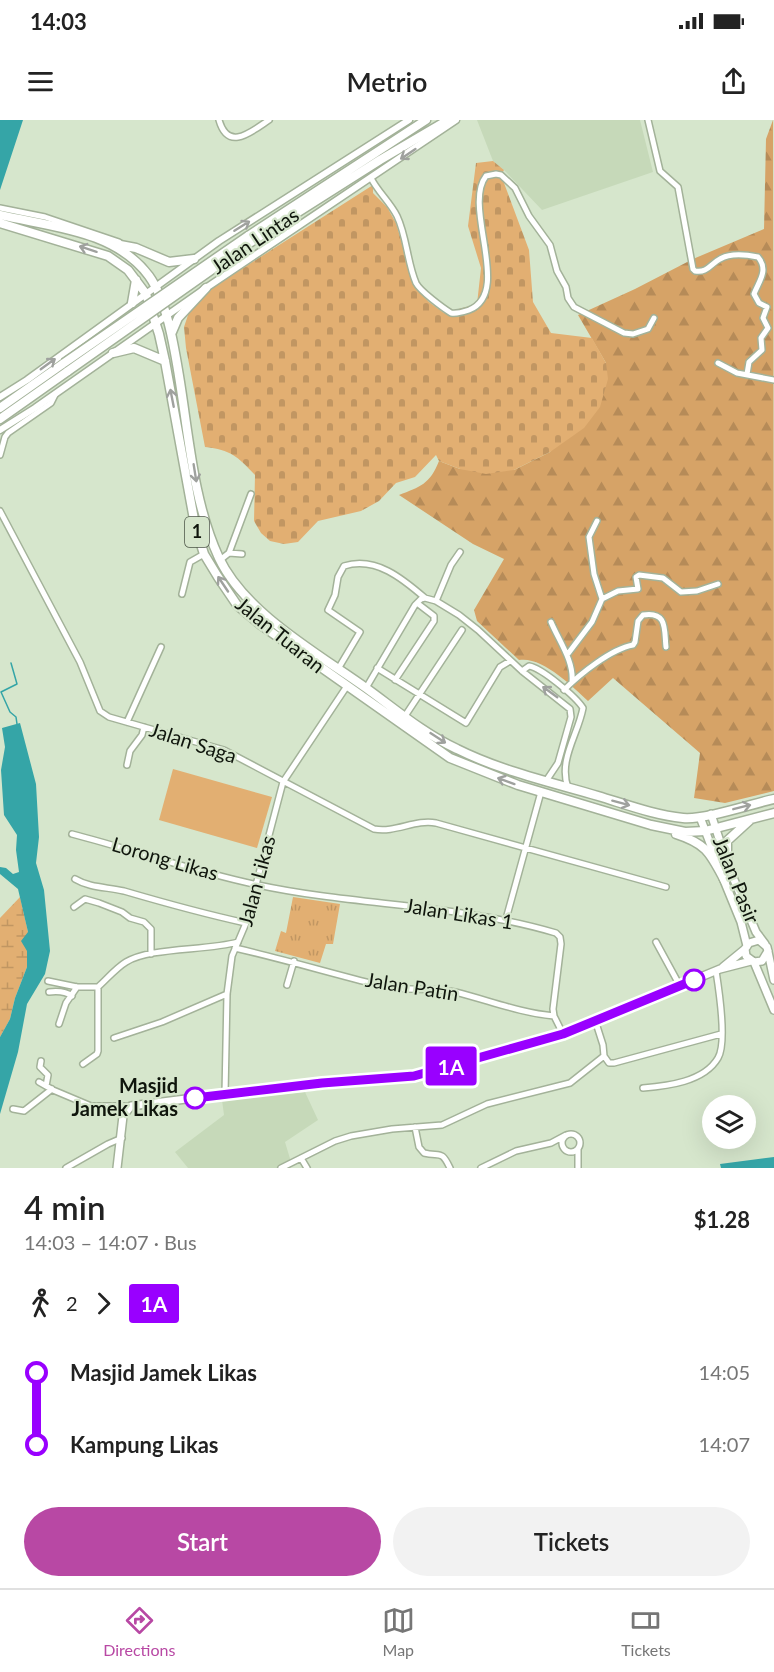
<!DOCTYPE html>
<html lang="en">
<head>
<meta charset="utf-8">
<style>
	:root { --surface:#fff; --page:#f2f2f2; --text:#222; --muted:#767676; --line:#e0e0e0; --accent:#b848a4 }
	body { margin:0; font-family:Lato,sans-serif; background:var(--page); color:var(--text); height:100vh; display:flex; flex-direction:column; font-size:22px; white-space:nowrap }
	* { box-sizing:border-box; margin:0 }
	p { font-size:20px; color:var(--muted) }
	.icon { flex:none; width:33px; height:33px; fill:none; stroke:currentColor; stroke-width:2; stroke-linecap:round; stroke-linejoin:round }
	.map { position:relative; height:1048px; overflow:hidden }
	.details { display:flex; flex-direction:column; background:var(--surface); flex:1 }
	.details>* { flex:none }
	.badge { padding:0 12px; border-radius:4px; font-size:21px; line-height:39px }
	.buttons { position:absolute; left:702px; top:975px; display:grid; gap:12px }
	.buttons a { display:grid; place-items:center; width:54px; height:54px; border-radius:50%; background:var(--surface); box-shadow:0 6px 24px #0002; font-size:30px }
	.map>.badge { position:absolute; translate:-50% -50%; box-shadow:0 0 0 3px #fff }
	.legs { display:flex; align-items:center; gap:9px; height:66px; padding:0 24px; font-size:20px }
	.legs p { margin-inline-start:auto }
	.head { display:flex; align-items:center; justify-content:space-between; height:102px; padding:0 24px }
	h1 { font-size:33px; font-weight:600; line-height:45px }
	.cta { display:flex; gap:12px; margin-top:auto; padding:12px 24px }
	.cta a { flex:1; height:69px; border-radius:36px; background:var(--accent); color:#fff; font-size:24px; font-weight:600; line-height:69px; text-align:center }
	.cta a+a { background:var(--page); color:var(--text) }
	ul { padding:0 24px; list-style:none }
	li { display:flex; align-items:center; gap:21px; height:72px; font-size:22px }
	li i { display:grid; place-items:center; width:9px; height:100%; margin:0 8px; background:currentColor }
	li i::after { content:''; width:15px; height:15px; margin:-8px; border:4px solid; border-radius:50%; background:var(--surface) }
	li p { margin-inline-start:auto }
	li:first-child i { background:linear-gradient(#0000 50%,currentColor 0) }
	li:last-child i { background:linear-gradient(currentColor 50%,#0000 0) }
	.status { display:flex; justify-content:space-between; align-items:center; height:42px; padding:0 30px; background:var(--surface); direction:ltr }
	.status svg { height:16px; fill:currentColor }
	header { display:flex; justify-content:space-between; align-items:center; height:78px; padding:0 24px; background:var(--surface); font-size:27px; font-weight:600 }
	.tabs { display:flex; justify-content:space-around; align-items:center; height:84px; border-top:2px solid var(--line); background:var(--surface); font-size:16px; color:var(--muted) }
	.tabs a { display:grid; justify-items:center; gap:3px }
	.tabs .current { color:var(--accent) }
	.map>svg:first-child { display:block }
	.built { fill:#c6d9b9 }
	.grass { fill:#e2af72 }
	.forest { fill:url(#forest-firs) }
	.wetland { fill:url(#wetland-marsh) }
	.cemetery { fill:url(#cemetery-stones) }
	.park { fill:url(#park-tufts) }
	.water { fill:#35a5a7 }
	.lines { fill:none; stroke-linecap:round; stroke-linejoin:round }
	.stream { stroke:#35a5a7; stroke-width:1.5 }
	.minor-casing { stroke:#a3b299; stroke-width:8 }
	.tertiary-casing { stroke:#a3b299; stroke-width:9 }
	.secondary-casing { stroke:#a3b299; stroke-width:10 }
	.primary-casing { stroke:#a3b299; stroke-width:11 }
	.trunk-casing { stroke:#a3b299; stroke-width:11 }
	.minor { stroke:#fff; stroke-width:5 }
	.tertiary { stroke:#fff; stroke-width:6 }
	.secondary { stroke:#fff; stroke-width:7 }
	.primary { stroke:#fff; stroke-width:8 }
	.trunk { stroke:#fff; stroke-width:8 }
	.trunk-bridge-casing { stroke:#a3b299; stroke-width:11; stroke-linecap:butt }
	.trunk-bridge { stroke:#fff; stroke-width:8 }
	.oneway { stroke:#9fa19e }
	.line-1-casing { stroke:#fff; stroke-width:14 }
	.line-1 { stroke:#90f; stroke-width:9 }
	.stop-1-dot { fill:#fff; stroke:#90f; stroke-width:3 }
	.labels { text-anchor:middle; stroke-width:4.5; stroke-linejoin:round; paint-order:stroke }
	.shield { fill:#d6e6cc; stroke:#4b5446; stroke-width:1.5 }
	.shield-label { font-size:18px; font-weight:bold; fill:#0f150c }
	.street-label { font-size:20px; fill:#0f150c; stroke:#d6e6cc }
	.stop-label { font-size:20px; font-weight:bold; fill:#0f150c; stroke:#d6e6cc; text-anchor:end }
</style>
</head>
<body>
<div class="status"><b>14:03</b><svg viewBox="0 0 49 12"><path d="M0 12V9h3v3zM5 12V6h3v6zM10 12V3h3v9zM15 12V0h3v12zM26 1h20v11H26zM47 4h2v5h-2z"/></svg></div>
<header><svg class="icon" aria-label="menu" viewBox="0 0 24 24"><path d="M4 6h16M4 12h16M4 18h16"/></svg>Metrio<svg class="icon" aria-label="share" viewBox="0 0 24 24"><path d="M12 15V3M7 8l5-5 5 5M5 13v7h14v-7"/></svg></header>
<div class="map">
<svg width="774" height="1048" viewBox="0 0 774 1048">
	<defs>
		<pattern id="forest-firs" width="22" height="20" patternUnits="userSpaceOnUse" patternTransform="scale(1.5)"><rect width="22" height="20" fill="#d6a367"/><path d="M5 1l3.5 6h-7zM16 11l3.5 6h-7z" fill="#b68b58"/></pattern>
		<pattern id="wetland-marsh" width="20" height="14" patternUnits="userSpaceOnUse" patternTransform="scale(1.5)"><rect width="20" height="14" fill="#e2af72"/><path d="M1 5h8M5 5V1M11 12h8M15 12V8" fill="none" stroke="#c19662"/></pattern>
		<pattern id="cemetery-stones" width="16" height="16" patternUnits="userSpaceOnUse" patternTransform="scale(1.5)"><rect width="16" height="16" fill="#e2af72"/><path d="M2 7V4a2 2 0 0 1 4 0v3zM10 15v-3a2 2 0 0 1 4 0v3z" fill="#c19662"/></pattern>
		<pattern id="park-tufts" width="24" height="20" patternUnits="userSpaceOnUse" patternTransform="scale(1.5)"><rect width="24" height="20" fill="#e2af72"/><path d="M3 7l-1-3M5 7V3M7 7l1-3M15 17l-1-3M17 17v-4M19 17l1-3" fill="none" stroke="#c19662"/></pattern>
	</defs>
	<rect width="100%" height="100%" fill="#d6e6cc"/>
	<!-- built -->
	<path class="built" d="M 477,0 L 640,0 L 653,52 L 542,90 L 504,50 L 493,41 Z
		M 305,972 L 318,1000 L 285,1022 L 291,1042 L 278,1048 L 188,1048 L 175,1032 L 224,995 L 222,980 Z"/>
	<!-- grass -->
	<path class="grass" d="M 173,649 L 272,677 L 257,728 L 159,700 Z"/>
	<!-- forest -->
	<path class="forest" d="M 773,0 L 774,671 L 725,683 L 694,678 L 700,633 L 613,558 L 588,581 C 572,566 542,536 519,540 L 477,501 L 474,490 L 504,439 L 473,424 L 399,375 C 420,367 430,364 439,341 L 460,349 L 514,350 L 550,332 L 606,243 L 578,195 L 635,169 L 693,139 L 764,109 L 766,19 Z"/>
	<!-- wetland -->
	<path class="wetland" d="M 20,777 L 28,812 L 27,847 L 15,878 L 10,899 L 0,917 L 0,798 Z"/>
	<!-- cemetery -->
	<path class="cemetery" d="M 493,41 L 504,50 L 501,55 L 529,130 L 533,182 L 551,213 L 592,218 L 606,243 L 608,259 L 600,287 L 584,308 L 550,332 L 514,350 L 486,354 L 460,349 L 439,341 L 436,335 L 415,357 L 396,363 L 379,381 L 361,391 L 318,401 L 298,422 L 284,424 L 270,421 L 261,413 L 254,401 L 255,355 C 237,336 231,330 205,327 L 186,228 L 184,207 L 191,186 L 204,173 L 373,65 L 373,73 L 387,87 L 396,103 L 415,167 L 429,182 L 444,193 L 477,184 L 481,148 L 468,106 L 476,43 Z"/>
	<!-- park -->
	<path class="park" d="M 293,777 L 340,784 L 333,824 L 326,824 L 320,843 L 275,831 L 281,811 L 286,813 Z"/>
	<!-- water -->
	<path class="water" d="M 0,0 L 23,0 L 0,70 Z
		M 20,603 L 36,664 L 39,717 L 36,743 L 44,770 L 50,831 L 45,854 L 27,884 L 18,932 L 0,994 L 0,917 L 10,899 L 15,878 L 27,847 L 27,831 L 21,821 L 28,812 L 18,769 L 0,754 L 0,747 L 6,748 L 13,754 L 19,752 L 16,730 L 17,715 L 4,695 L 1,650 L 5,627 L 2,608 Z
		M 774,1037 L 774,1048 L 721,1048 L 720,1044 Z"/>
	<g class="lines">
		<!-- stream -->
		<path class="stream" d="M 11,543 L 17,564 L 1,572 L 10,592 L 16,597 L 17,604"/>
		<defs>
			<path id="minor" d="M 219,0 C 228,32 251,12 269,0
				M 648,0 L 660,51 L 678,67 L 693,149 L 695,151 C 708,153 710,144 720,139 C 730,133 748,135 758,137 C 769,150 759,161 754,174 L 759,183 L 767,187 L 763,198 L 768,208 L 761,218 L 762,230 L 749,242 L 747,254
				M 371,58 C 378,72 390,82 397,96 C 407,117 407,142 416,163 C 420,171 443,188 451,193 C 458,194 463,192 469,190 C 513,173 462,87 486,56 L 496,54 L 501,55 L 515,68 L 529,96 L 550,125 L 557,151 L 566,167 L 568,178 L 574,187 L 624,213 L 633,214 L 648,209 L 654,198
				M 0,88 L 45,97 L 119,122
				M 718,243 L 737,253 L 774,260
				M 0,335 L 5,317 L 8,313 L 51,283 L 55,275
				M 0,391 L 80,542 L 100,591 L 109,597 L 224,630 L 374,709 C 396,713 415,699 436,703 L 666,767
				M 229,433 L 251,374
				M 220,440 L 229,433 L 242,434
				M 182,474 L 190,442 L 204,434
				M 602,479 L 618,471 L 638,469 L 636,457 L 639,455 L 663,458 L 681,472 L 697,471 L 718,464
				M 436,481 L 451,445 L 460,432
				M 551,502 C 559,521 574,541 572,562
				M 567,535 L 592,502 L 602,479 L 594,454 L 589,417 L 597,401
				M 377,548 L 466,603 L 500,547 L 510,541
				M 338,549 L 360,512 L 328,490 L 335,475 L 338,457 L 344,446 C 376,436 403,459 425,478
				M 522,551 L 529,546 C 542,548 576,577 583,588 C 578,615 558,640 568,668
				M 395,560 L 434,501 L 434,496 L 417,483
				M 366,568 L 415,485 L 421,479 L 425,478 L 436,481 L 459,495 L 478,510 L 522,551 L 570,589 L 571,597 L 558,643 L 546,661
				M 564,570 C 580,554 611,529 633,525 L 635,522 L 638,501 L 643,495 C 668,491 664,510 666,527
				M 405,596 L 462,510
				M 127,602 L 161,527
				M 127,645 L 130,631 L 142,615 L 144,607
				M 72,714 C 134,730 195,752 258,765 C 356,786 459,784 556,813 L 560,817 L 561,824 L 553,889 L 554,896 L 563,914
				M 75,759 C 90,768 107,767 124,771 C 165,783 205,794 246,803
				M 74,787 L 85,779 L 99,783 L 122,792 L 130,798 L 144,802 L 151,809 L 151,834
				M 506,799 L 541,672
				M 656,822 L 680,866
				M 235,828 C 283,839 330,853 378,865 C 403,872 430,867 455,872 C 488,880 520,893 554,896
				M 48,861 L 77,867 L 98,867
				M 287,865 L 294,841
				M 49,872 C 57,871 65,871 72,876
				M 59,904 L 66,883 L 77,867
				M 114,918 L 162,902 L 227,874
				M 604,936 L 609,943 L 614,943 L 721,914
				M 41,941 L 40,947 L 48,955 L 46,966
				M 83,944 L 97,934 L 98,931 L 98,867 C 107,859 116,848 126,842 C 150,827 207,831 238,822
				M 39,962 L 53,970 L 91,986 L 131,986
				M 643,968 C 667,966 704,962 718,938 C 727,923 719,870 716,851
				M 225,974 L 227,874 L 232,836 L 246,803 L 283,662 L 347,566
				M 13,989 L 24,991 L 52,969
				M 415,1007 L 419,1027 L 424,1033 C 440,1037 441,1029 450,1048
				M562 1023a9 9 0 1 1 18 0a9 9 0 1 1-18 0Z
				M 301,1038 L 307,1048
				M 66,1048 L 108,1024 L 122,1018
				M 281,1048 L 335,1021 L 351,1016 L 392,1009 L 442,1005 L 487,984 L 570,963 L 604,936 L 603,925 L 595,900
				M 481,1048 L 516,1031 L 551,1023 L 566,1015
				M 578,1048 L 578,1029"/>
			<path id="tertiary" d="M 0,277 L 27,260 L 219,121 L 409,0
				M 0,310 L 35,288 L 206,168 L 456,0"/>
			<path id="secondary" d="M 711,694 L 727,743 L 756,812 L 765,824
				M 700,697 L 716,739
				M 723,758 L 741,802 L 747,826
				M 745,829 L 746,836 L 754,842 L 762,841 L 768,831
				M 754,842 L 774,890
				M 723,847 L 745,829 L 749,823 L 759,820 L 767,827 L 774,860
				M 117,1048 L 123,996 L 131,986 L 225,974 L 414,956 L 563,914 L 720,849 L 751,841"/>
			<path id="primary" d="M 0,95 C 51,107 115,110 149,156 C 167,181 174,226 179,256 C 189,316 193,382 219,438 C 245,493 317,533 366,568 C 395,589 424,614 457,629 C 501,651 550,662 598,676 C 625,684 654,695 683,698 C 705,700 751,684 774,679
				M 0,103 L 108,136 L 128,150 L 146,174 L 159,214 L 165,241 L 195,405 L 204,434 L 218,457 L 237,485 L 261,505 L 450,638 L 518,665 L 651,705 L 685,712 L 705,711 L 774,693
				M 115,124 L 136,128 L 169,142 L 194,139
				M 132,183 L 136,160
				M 172,212 L 178,198 L 206,168
				M 113,233 L 134,228 L 165,241
				M 676,714 C 707,724 710,733 725,761
				M 727,743 L 727,721 L 750,700"/>
			<path id="trunk" d="M 248,116 L 426,0
				M 251,122 L 380,40 L 448,0
				M 0,288 L 64,243
				M 0,299 L 68,251"/>
		</defs>
		<!-- minor casing -->
		<use href="#minor" class="minor-casing"/>
		<!-- tertiary casing -->
		<use href="#tertiary" class="tertiary-casing"/>
		<!-- secondary casing -->
		<use href="#secondary" class="secondary-casing"/>
		<!-- primary casing -->
		<use href="#primary" class="primary-casing"/>
		<!-- trunk casing -->
		<use href="#trunk" class="trunk-casing"/>
		<!-- minor -->
		<use href="#minor" class="minor"/>
		<!-- tertiary -->
		<use href="#tertiary" class="tertiary"/>
		<!-- secondary -->
		<use href="#secondary" class="secondary"/>
		<!-- primary -->
		<use href="#primary" class="primary"/>
		<!-- trunk -->
		<use href="#trunk" class="trunk"/>
		<defs>
			<path id="trunk-bridge" d="M 64,243 L 248,116
				M 68,251 L 251,122"/>
		</defs>
		<!-- trunk-bridge casing -->
		<use href="#trunk-bridge" class="trunk-bridge-casing"/>
		<!-- trunk-bridge -->
		<use href="#trunk-bridge" class="trunk-bridge"/>
	</g>
	<!-- one-way arrows -->
	<defs><path id="oneway-shaft" d="M-6 0H5M1.5-3L5.5 0L1.5 3" fill="none" stroke-width="1.6" stroke-linecap="round" stroke-linejoin="round" transform="scale(1.5)"/></defs>
	<g class="oneway">
		<use href="#oneway-shaft" transform="translate(408 34) rotate(146)"/>
		<use href="#oneway-shaft" transform="translate(242 106) rotate(-32)"/>
		<use href="#oneway-shaft" transform="translate(88 129) rotate(-162)"/>
		<use href="#oneway-shaft" transform="translate(48 244) rotate(-36)"/>
		<use href="#oneway-shaft" transform="translate(172 278) rotate(-101)"/>
		<use href="#oneway-shaft" transform="translate(195 353) rotate(81)"/>
		<use href="#oneway-shaft" transform="translate(223 464) rotate(-124)"/>
		<use href="#oneway-shaft" transform="translate(550 572) rotate(-144)"/>
		<use href="#oneway-shaft" transform="translate(438 618) rotate(33)"/>
		<use href="#oneway-shaft" transform="translate(506 661) rotate(-160)"/>
		<use href="#oneway-shaft" transform="translate(621 683) rotate(15)"/>
		<use href="#oneway-shaft" transform="translate(742 687) rotate(-14)"/>
	</g>
	<g class="lines">
		<defs>
			<path id="line-1" d="M 195,978 L 322,963 L 414,956 L 563,914 L 694,860"/>
		</defs>
		<!-- line-1 casing -->
		<use href="#line-1" class="line-1-casing"/>
		<!-- line-1 -->
		<use href="#line-1" class="line-1"/>
	</g>
	<!-- markers -->
	<g class="stop-1-dot">
		<circle cx="694" cy="860" r="10"/>
		<circle cx="195" cy="978" r="10"/>
	</g>
	<g class="labels">
		<!-- shield labels -->
		<rect class="shield" x="185" y="397" width="24" height="30" rx="4.5"/>
		<g class="shield-label">
			<text x="197" y="418">1</text>
		</g>
		<!-- street labels -->
		<g class="street-label">
			<text transform="translate(255 121) rotate(-34)" y="7">Jalan Lintas</text>
			<text transform="translate(280 515) rotate(39)" y="7">Jalan Tuaran</text>
			<text transform="translate(193 623) rotate(18)" y="7">Jalan Saga</text>
			<text transform="translate(165 739) rotate(16)" y="7">Lorong Likas</text>
			<text transform="translate(736 760) rotate(68)" y="7">Jalan Pasir</text>
			<text transform="translate(257 761) rotate(-75)" y="7">Jalan Likas</text>
			<text transform="translate(459 794) rotate(9)" y="7">Jalan Likas 1</text>
			<text transform="translate(412 867) rotate(9)" y="7">Jalan Patin</text>
		</g>
		<!-- stop labels -->
		<g class="stop-label">
			<text x="178" y="973">Masjid<tspan x="178" dy="23">Jamek Likas</tspan></text>
		</g>
	</g>
</svg>
<div class="buttons">
<a><svg class="icon" aria-label="layers" viewBox="0 0 24 24"><path d="M12 4l9 5-9 5-9-5zM3 14l9 5 9-5"/></svg></a>
</div>
<b class="badge" style="left:451px;top:946px;background:#90f;color:#fff">1A</b>
</div>
<section class="details">
<div class="head"><div><h1>4 min</h1><p>14:03 – 14:07 · Bus</p></div><b>$1.28</b></div>
<div class="legs"><svg class="icon" aria-label="walk" viewBox="0 0 24 24"><circle cx="13" cy="4" r="2"/><path d="M13 8l-2 6 4 7M11 14l-3 7M7 12l3-4h3l4 4"/></svg>2<svg class="icon" aria-label="forward" viewBox="0 0 24 24"><path d="M9 5l7 7-7 7"/></svg><b class="badge" style="background:#90f;color:#fff">1A</b></div>
<ul>
<li><i style="color:#90f"></i><b>Masjid Jamek Likas</b><p>14:05</p></li>
<li><i style="color:#90f"></i><b>Kampung Likas</b><p>14:07</p></li>
</ul>
<div class="cta"><a>Start</a><a>Tickets</a></div>
</section>
<nav class="tabs">
<a class="current"><svg class="icon" aria-label="directions" viewBox="0 0 24 24"><path d="M12 3l9 9-9 9-9-9zM9 14v-3h6M13 9l2 2-2 2"/></svg>Directions</a>
<a><svg class="icon" aria-label="map" viewBox="0 0 24 24"><path d="M3 6l6-2 6 2 6-2v14l-6 2-6-2-6 2zM9 4v14M15 6v14"/></svg>Map</a>
<a><svg class="icon" aria-label="tickets" viewBox="0 0 24 24"><path d="M3 7h18v10H3zM15 7v10"/></svg>Tickets</a>
</nav>
</body>
</html>
